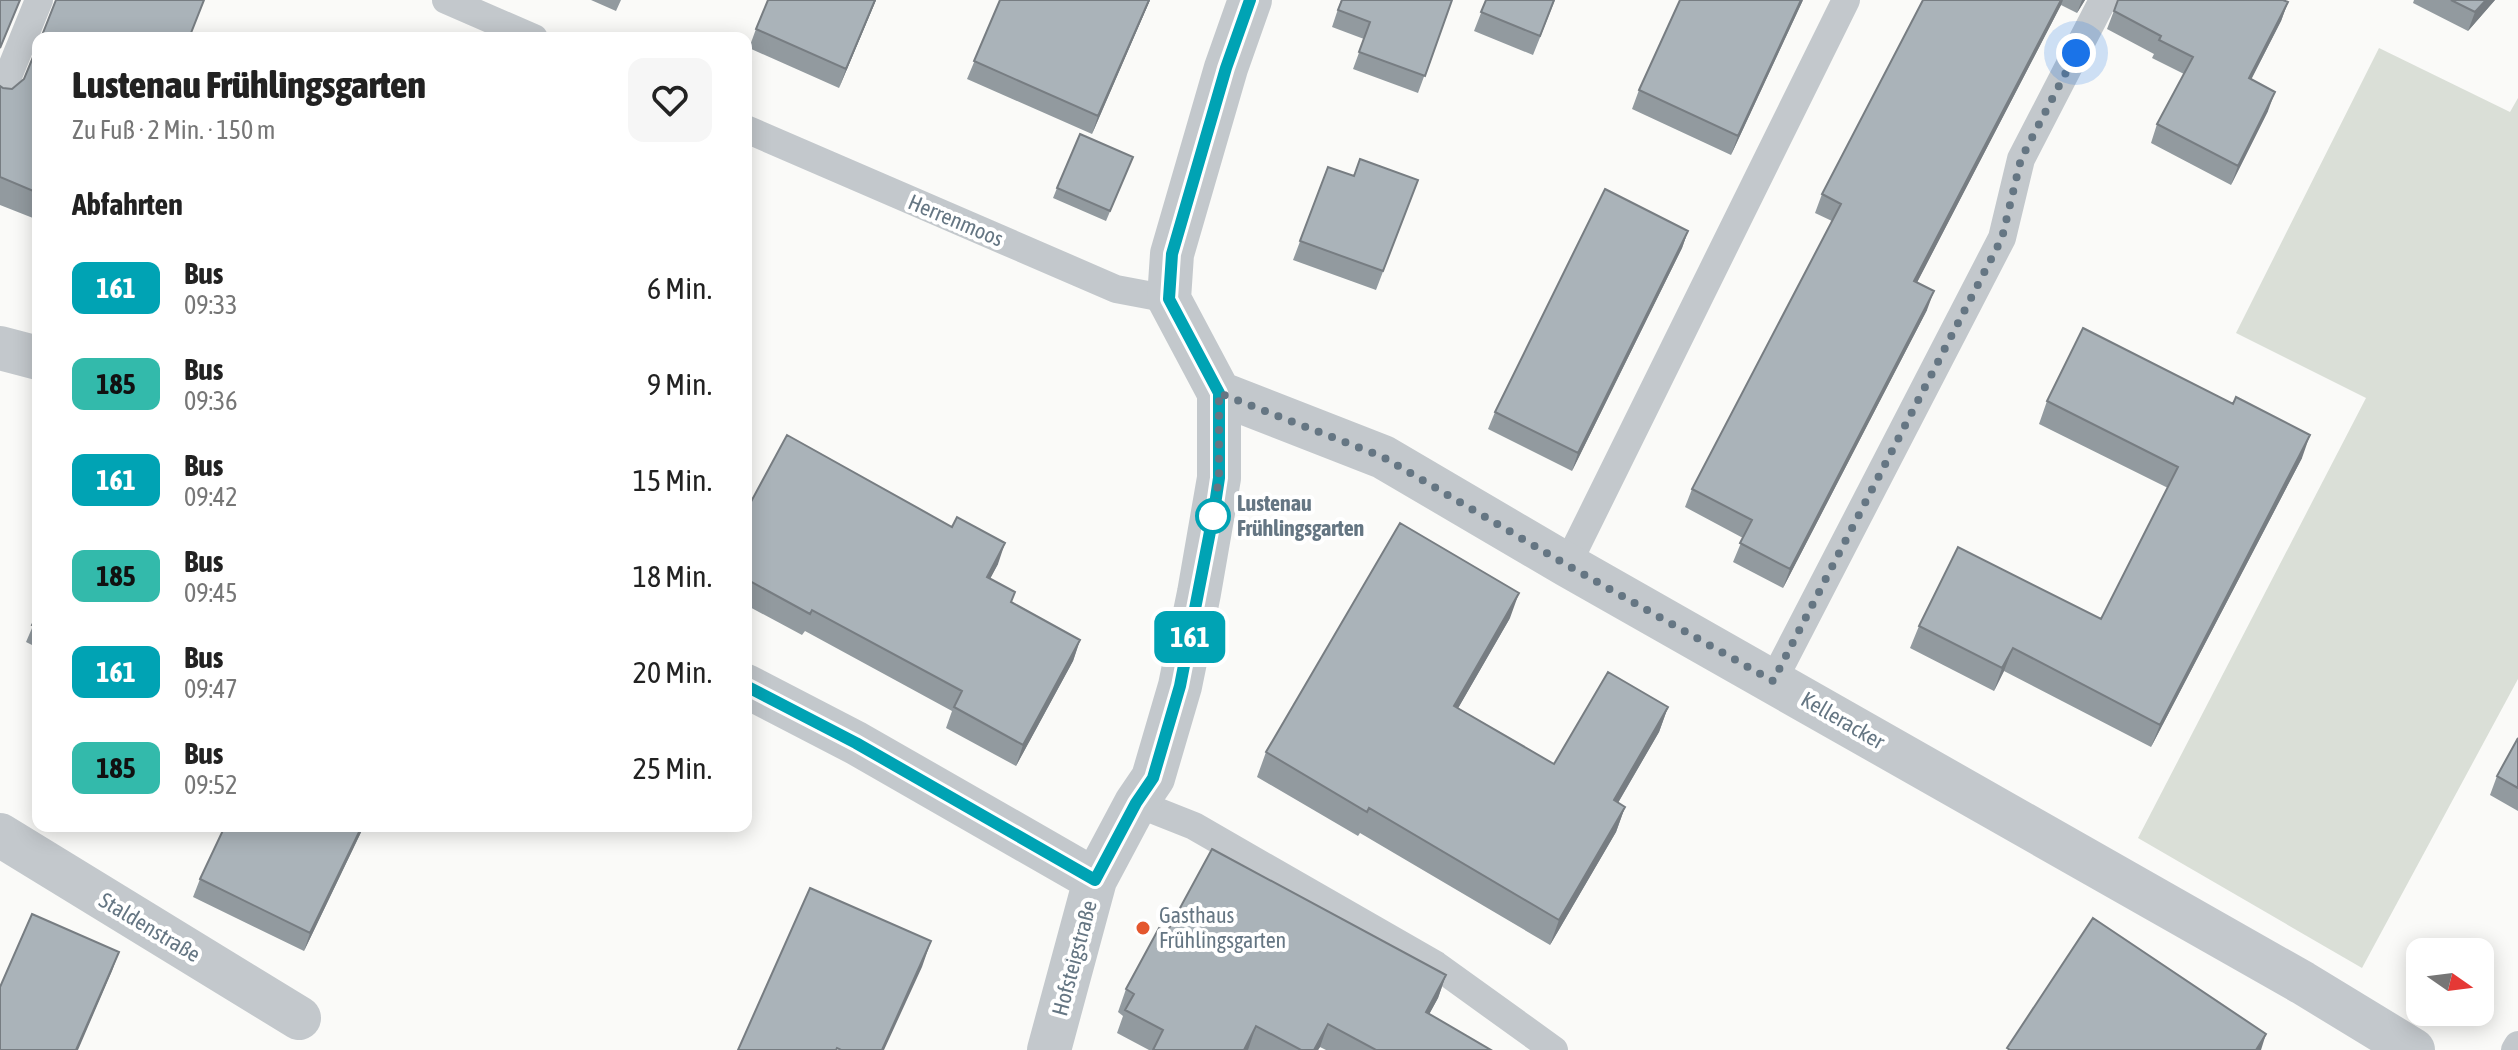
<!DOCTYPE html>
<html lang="de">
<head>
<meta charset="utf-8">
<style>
	:root { --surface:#fff; --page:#f6f6f6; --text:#222; --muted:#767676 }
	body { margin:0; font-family:"Asap Condensed",sans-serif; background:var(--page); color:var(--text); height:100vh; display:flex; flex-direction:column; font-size:30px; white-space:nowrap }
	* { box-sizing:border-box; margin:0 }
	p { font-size:26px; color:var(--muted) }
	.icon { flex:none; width:44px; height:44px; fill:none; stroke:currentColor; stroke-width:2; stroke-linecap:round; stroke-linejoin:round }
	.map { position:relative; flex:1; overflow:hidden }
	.drawer { position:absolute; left:32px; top:32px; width:720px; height:800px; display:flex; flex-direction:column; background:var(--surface); border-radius:16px; box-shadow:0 4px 20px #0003 }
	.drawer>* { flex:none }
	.badge { padding:0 16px; border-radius:12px; font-size:28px; line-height:52px }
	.needle { width:52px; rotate:104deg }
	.controls { position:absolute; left:2406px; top:938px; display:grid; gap:16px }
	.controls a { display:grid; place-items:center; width:88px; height:88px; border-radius:16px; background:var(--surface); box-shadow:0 4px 20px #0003; font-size:40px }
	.you { position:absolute; width:40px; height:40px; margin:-20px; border:6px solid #fff; border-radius:50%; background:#1a73e8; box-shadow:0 0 0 12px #1a73e833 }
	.map>.badge { position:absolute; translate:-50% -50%; box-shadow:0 0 0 4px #fff }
	h2 { padding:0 40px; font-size:30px; line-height:72px }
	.round { display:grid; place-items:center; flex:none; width:84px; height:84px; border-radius:16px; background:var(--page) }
	.summary { display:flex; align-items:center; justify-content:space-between; height:136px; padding:0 40px }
	h1 { font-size:38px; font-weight:800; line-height:60px }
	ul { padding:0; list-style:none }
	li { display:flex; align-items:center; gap:24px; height:96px; padding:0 40px }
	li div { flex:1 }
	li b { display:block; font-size:30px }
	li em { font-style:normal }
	li .badge { min-width:88px; font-weight:700; text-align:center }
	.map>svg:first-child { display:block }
	.green { fill:#dadfd7 }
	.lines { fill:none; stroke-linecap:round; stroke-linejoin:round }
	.service { stroke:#c3c8cc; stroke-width:28 }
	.minor { stroke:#c3c8cc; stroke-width:44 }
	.wall { fill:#929a9f }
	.shaded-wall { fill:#777d82 }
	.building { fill:#aab3b9; stroke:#777d82; stroke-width:2 }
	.line-casing { stroke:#fff; stroke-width:18 }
	.line { stroke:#00a3b4; stroke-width:12 }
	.walk { stroke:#657683; stroke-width:8; stroke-dasharray:0 14.4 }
	.stop-dot { fill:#fff; stroke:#00a3b4; stroke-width:4 }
	.poi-dot { fill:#e4572e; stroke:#fff; stroke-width:3 }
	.labels { text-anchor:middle; stroke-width:8; stroke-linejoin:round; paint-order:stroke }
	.street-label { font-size:22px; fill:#657683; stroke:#fff }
	.stop-label { font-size:22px; font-weight:bold; fill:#657683; stroke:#fff; text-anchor:start }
	.poi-label { font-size:22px; fill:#657683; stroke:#fff; text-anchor:start }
</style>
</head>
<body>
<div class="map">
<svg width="2518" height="1050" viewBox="0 0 2518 1050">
	<rect width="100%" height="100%" fill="#fafaf8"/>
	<!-- green -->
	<path class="green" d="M 2379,48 L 2510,112 L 2518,98 L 2518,679 L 2362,968 L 2138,838 L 2366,398 L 2236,333 Z"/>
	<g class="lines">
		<!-- service -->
		<path class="service" d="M 446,0 L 534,38
			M 0,96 L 39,0
			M 746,129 L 1116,289 L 1169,299
			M 1567,565 L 1846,0
			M 1773,681 L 2002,238 L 2021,159 L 2103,0
			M 1136,803 L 1194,826 L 1436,965 L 1554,1050
			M 2515,1050 L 2518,1045"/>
		<!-- minor -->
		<path class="minor" d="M 0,348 L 38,358
			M 1219,393 L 1383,457 L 1567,565 L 2303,983 L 2413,1050
			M 746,686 L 856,743 L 1095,880
			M 0,835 L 299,1018
			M 1049,1050 L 1095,880 L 1136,803 L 1153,778 L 1180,686 L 1199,593 L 1219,478 L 1219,393 L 1169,299 L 1172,254 L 1226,68 L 1250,0"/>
	</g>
	<!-- wall -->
	<path class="wall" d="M 591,0 L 621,0 L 616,11 Z
		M 876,0 L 839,88 L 749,48 L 756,29 Z
		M 1000,0 L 1150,0 L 1092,134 L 967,79 Z
		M 1341,0 L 1452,0 L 1418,93 L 1353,69 L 1364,39 L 1332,27 Z
		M 1486,0 L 1555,0 L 1533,55 L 1474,31 Z
		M 1803,0 L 1731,155 L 1632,109 L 1639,90 Z
		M 1923,0 L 2085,0 L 2077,13 L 2061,5 L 1917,282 L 1927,310 L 1783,588 L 1733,562 L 1743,538 L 1685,507 L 1692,489 L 1832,221 L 1815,213 L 1822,194 Z
		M 2118,0 L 2288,2 L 2281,21 L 2251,80 L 2268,111 L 2231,185 L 2151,143 L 2157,124 L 2184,74 L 2152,58 L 2154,54 L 2107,29 Z
		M 2414,0 L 2495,0 L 2468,31 L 2413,3 Z
		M 38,45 L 38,220 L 0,205 L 0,86 L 3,88 L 12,89 L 24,79 Z
		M 1133,157 L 1106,221 L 1053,198 L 1057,188 Z
		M 1328,167 L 1354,176 L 1418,180 L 1376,290 L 1293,260 Z
		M 1688,231 L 1682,248 L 1572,471 L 1488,429 L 1495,412 Z
		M 2047,401 L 2302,458 L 2151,747 L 2004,671 L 1994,691 L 1910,648 L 1919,626 L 2101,619 L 2168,488 L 2039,424 Z
		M 746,511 L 998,564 L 990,578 L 1012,602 L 1080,640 L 1073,661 L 1016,766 L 946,728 L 952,711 L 805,631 L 802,635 L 746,605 Z
		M 38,614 L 38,648 L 26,642 Z
		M 1510,618 L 1458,708 L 1554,764 L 1668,707 L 1659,732 L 1618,803 L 1625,807 L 1616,832 L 1550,945 L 1360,833 L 1358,836 L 1257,777 L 1266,752 Z
		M 2518,738 L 2518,811 L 2490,795 L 2497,776 Z
		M 364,826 L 304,951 L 193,897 L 200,879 Z
		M 1167,932 L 1446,975 L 1438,998 L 1429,1014 L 1491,1050 L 1326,1050 L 1320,1047 L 1318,1050 L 1149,1050 L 1117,1033 L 1123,1016 L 1118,1012 L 1126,989 Z"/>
	<!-- shaded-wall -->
	<path class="shaded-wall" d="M 875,0 L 876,0 L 839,88 L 846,69 Z
		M 1149,0 L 1150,0 L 1092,134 L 1098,116 Z
		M 1801,0 L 1803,0 L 1731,155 L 1738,136 Z
		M 2061,0 L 2063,0 L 2061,5 L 1908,300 L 1914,281 Z
		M 2082,0 L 2085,0 L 2077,13 Z
		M 2486,0 L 2495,0 L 2468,31 L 2475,12 Z
		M 2288,2 L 2281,21 L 2242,97 L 2249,78 Z
		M 2275,92 L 2268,111 L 2231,185 L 2238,166 Z
		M 1688,231 L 1682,248 L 1572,471 L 1578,453 Z
		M 1934,291 L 1927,310 L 1783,588 L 1790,569 Z
		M 2310,435 L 2302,458 L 2151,747 L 2160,725 Z
		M 1005,543 L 998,564 L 980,598 L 987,577 Z
		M 1519,593 L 1510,618 L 1445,731 L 1454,706 Z
		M 1080,640 L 1073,661 L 1016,766 L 1023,745 Z
		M 2013,648 L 2004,671 L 1994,691 L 2002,668 Z
		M 1668,707 L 1659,732 L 1605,825 L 1614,800 Z
		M 1625,807 L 1616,832 L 1550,945 L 1559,920 Z
		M 362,826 L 364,826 L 304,951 L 310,933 Z
		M 931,941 L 922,967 L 884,1050 L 882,1050 Z
		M 119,952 L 112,971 L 78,1050 L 76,1050 Z
		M 1446,975 L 1438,998 L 1418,1035 L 1426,1012 Z
		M 1328,1024 L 1320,1047 L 1318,1050 L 1314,1050 Z
		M 1256,1026 L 1248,1050 L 1244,1050 Z
		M 2266,1034 L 2261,1050 L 2256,1050 Z"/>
	<!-- building -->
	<path class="building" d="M 0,0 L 20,0 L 0,48 Z
		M 56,0 L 204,0 L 189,38 L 41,38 Z
		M 768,0 L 875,0 L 846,69 L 756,29 Z
		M 1000,0 L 1149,0 L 1098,116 L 974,61 Z
		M 1342,0 L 1452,0 L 1425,76 L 1359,52 L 1370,22 L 1338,10 Z
		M 1486,0 L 1554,0 L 1540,36 L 1481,12 Z
		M 1680,0 L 1801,0 L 1738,136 L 1639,90 Z
		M 1923,0 L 2061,0 L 1914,281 L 1934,291 L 1790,569 L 1740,543 L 1752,520 L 1692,489 L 1841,204 L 1822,194 Z
		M 2118,0 L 2283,0 L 2288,2 L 2249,78 L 2275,92 L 2238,166 L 2157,124 L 2193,57 L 2159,40 L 2161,36 L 2114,11 Z
		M 2451,0 L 2486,0 L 2475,12 Z
		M 38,45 L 38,193 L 0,177 L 0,86 L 3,88 L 12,89 L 24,79 Z
		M 1080,134 L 1133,157 L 1110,211 L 1057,188 Z
		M 1360,159 L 1418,180 L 1383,271 L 1300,241 L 1328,167 L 1354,176 Z
		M 1605,189 L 1688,231 L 1578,453 L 1495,412 Z
		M 2083,328 L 2233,404 L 2236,397 L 2310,435 L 2160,725 L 2013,648 L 2002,668 L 1919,626 L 1958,547 L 2101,619 L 2178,467 L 2047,401 Z
		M 787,435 L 952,527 L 957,517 L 1005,543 L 987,577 L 1015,592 L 1011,602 L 1080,640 L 1023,745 L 954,707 L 962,691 L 812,610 L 810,614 L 746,579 L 746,511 Z
		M 1400,523 L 1519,593 L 1454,706 L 1554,764 L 1608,672 L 1668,707 L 1614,800 L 1625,807 L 1559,920 L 1369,808 L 1367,812 L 1266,752 Z
		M 38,614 L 38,628 L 32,625 Z
		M 2518,738 L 2518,788 L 2497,776 Z
		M 225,826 L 362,826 L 310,933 L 200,879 Z
		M 1212,849 L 1446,975 L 1426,1012 L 1491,1050 L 1376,1050 L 1328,1024 L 1314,1050 L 1301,1050 L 1256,1026 L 1244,1050 L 1153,1050 L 1163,1030 L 1125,1010 L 1134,994 L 1126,989 L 1159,928 L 1167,932 Z
		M 810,888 L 931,941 L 882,1050 L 841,1050 L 837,1048 L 836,1050 L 738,1050 Z
		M 32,914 L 119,952 L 76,1050 L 0,1050 L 0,987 Z
		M 2093,918 L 2266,1034 L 2256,1050 L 2010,1050 L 2007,1048 Z"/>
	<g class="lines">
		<defs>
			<path id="line" d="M 746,686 L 856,743 L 1095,880 L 1136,803 L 1153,778 L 1180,686 L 1214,511 L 1219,478 L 1219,393 L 1169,299 L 1172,254 L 1226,68 L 1250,0"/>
		</defs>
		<!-- line casing -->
		<use href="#line" class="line-casing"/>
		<!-- line -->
		<use href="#line" class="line"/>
		<!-- walk -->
		<path class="walk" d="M 1213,516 L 1219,478 L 1219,393 L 1383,457 L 1567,565 L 1773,681 L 2002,238 L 2021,159 L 2076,53"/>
	</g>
	<!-- markers -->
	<circle class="stop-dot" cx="1213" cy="516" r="16"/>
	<circle class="poi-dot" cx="1143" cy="928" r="8"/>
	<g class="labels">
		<!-- street labels -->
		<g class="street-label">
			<text transform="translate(956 220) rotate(23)" y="8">Herrenmoos</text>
			<text transform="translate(1843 720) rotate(30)" y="8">Kelleracker</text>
			<text transform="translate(150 927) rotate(31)" y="8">Staldenstraße</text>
			<text transform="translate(1074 958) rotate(-75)" y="8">Hofsteigstraße</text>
		</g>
		<!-- stop labels -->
		<g class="stop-label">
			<text x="1237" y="511">Lustenau<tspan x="1237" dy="25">Frühlingsgarten</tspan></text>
		</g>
		<!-- poi labels -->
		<g class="poi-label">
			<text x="1159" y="923">Gasthaus<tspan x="1159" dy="25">Frühlingsgarten</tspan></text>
		</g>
	</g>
</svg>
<div class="controls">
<a><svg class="needle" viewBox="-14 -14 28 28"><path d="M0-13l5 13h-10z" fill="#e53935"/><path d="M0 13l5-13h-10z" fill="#767676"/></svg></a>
</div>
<div class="you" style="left:2076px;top:53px"></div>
<b class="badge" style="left:1190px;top:637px;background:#00a3b4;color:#fff">161</b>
<section class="drawer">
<div class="summary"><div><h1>Lustenau Frühlingsgarten</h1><p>Zu Fuß · 2 Min. · 150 m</p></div><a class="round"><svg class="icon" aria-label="heart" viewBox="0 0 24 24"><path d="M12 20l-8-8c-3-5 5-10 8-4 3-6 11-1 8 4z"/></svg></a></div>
<h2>Abfahrten</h2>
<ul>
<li><span class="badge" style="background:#00a3b4;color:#fff">161</span><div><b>Bus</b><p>09:33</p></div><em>6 Min.</em></li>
<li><span class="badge" style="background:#33baab;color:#111">185</span><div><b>Bus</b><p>09:36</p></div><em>9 Min.</em></li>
<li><span class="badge" style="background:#00a3b4;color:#fff">161</span><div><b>Bus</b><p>09:42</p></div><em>15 Min.</em></li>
<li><span class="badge" style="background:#33baab;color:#111">185</span><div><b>Bus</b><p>09:45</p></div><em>18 Min.</em></li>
<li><span class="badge" style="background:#00a3b4;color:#fff">161</span><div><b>Bus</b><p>09:47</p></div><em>20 Min.</em></li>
<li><span class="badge" style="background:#33baab;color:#111">185</span><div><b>Bus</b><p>09:52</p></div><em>25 Min.</em></li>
</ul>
</section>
</div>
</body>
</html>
